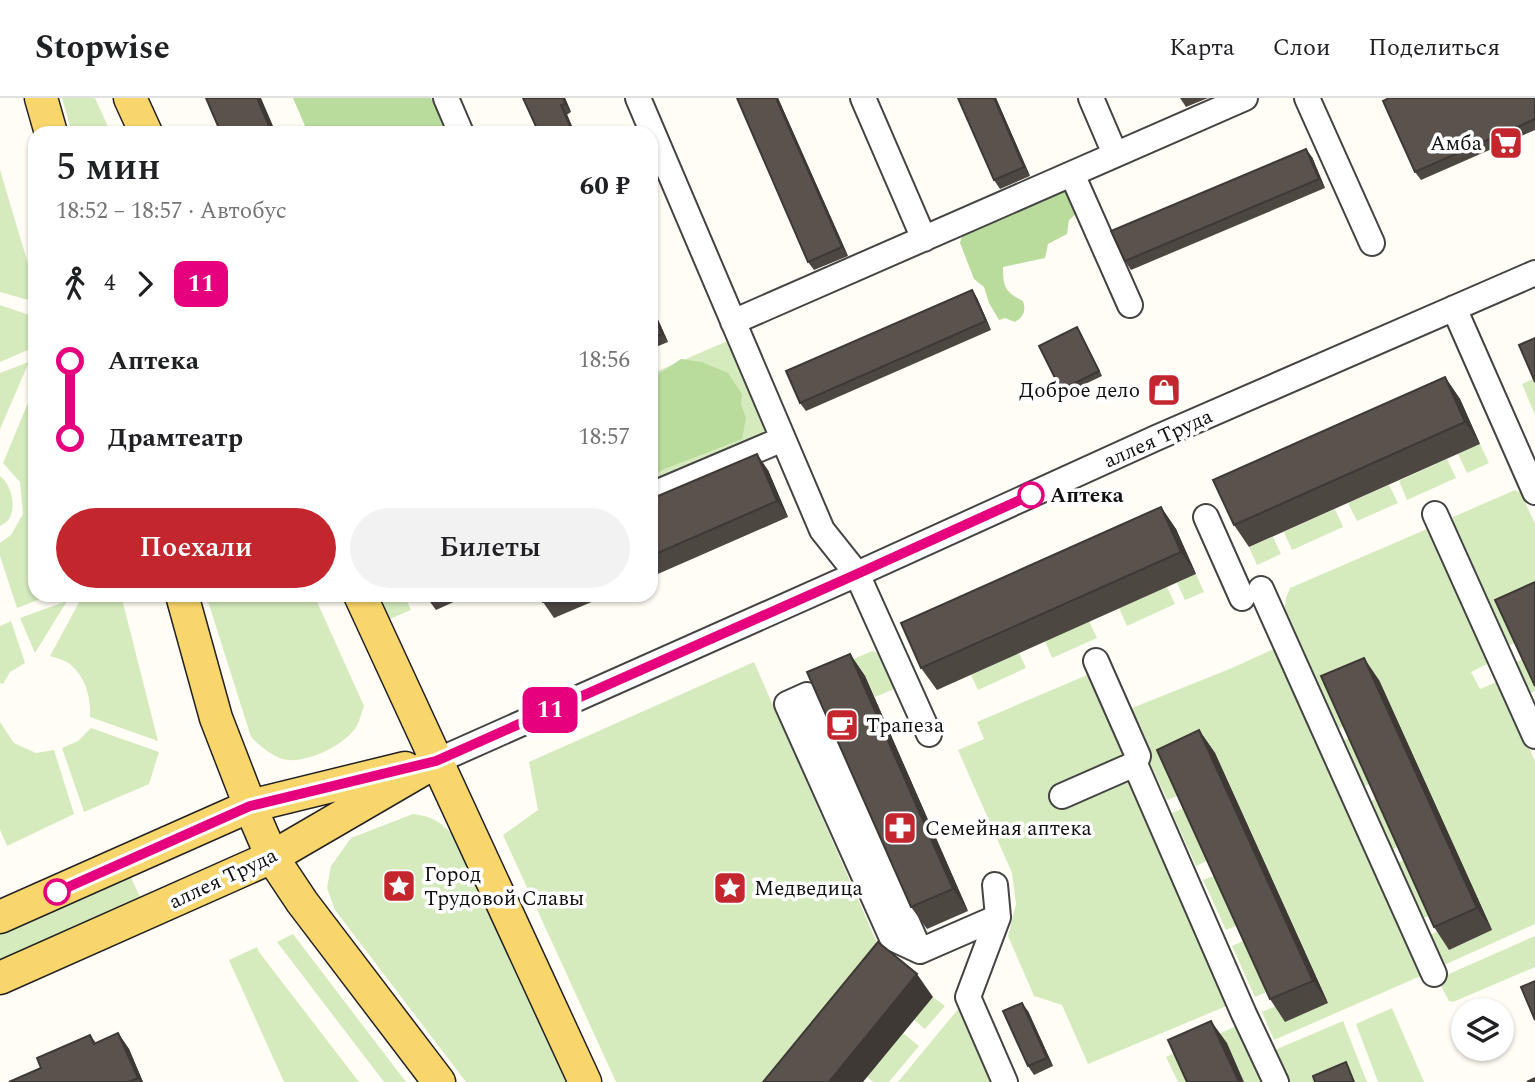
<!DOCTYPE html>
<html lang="ru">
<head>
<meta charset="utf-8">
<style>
	:root { --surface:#fff; --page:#f2f2f2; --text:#202124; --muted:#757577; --line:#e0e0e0; --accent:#c4262e }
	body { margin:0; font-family:Spectral,serif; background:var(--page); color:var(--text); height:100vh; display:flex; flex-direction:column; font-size:26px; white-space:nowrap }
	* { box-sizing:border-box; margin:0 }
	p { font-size:23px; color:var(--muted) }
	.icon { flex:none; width:38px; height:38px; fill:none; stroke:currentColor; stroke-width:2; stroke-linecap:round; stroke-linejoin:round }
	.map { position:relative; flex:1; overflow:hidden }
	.panel { position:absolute; left:28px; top:28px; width:630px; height:476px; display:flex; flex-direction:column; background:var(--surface); border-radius:21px; box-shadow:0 2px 5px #0004 }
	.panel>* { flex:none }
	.badge { padding:0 14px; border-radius:10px; font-size:24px; line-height:46px }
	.buttons { position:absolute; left:1451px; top:900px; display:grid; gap:14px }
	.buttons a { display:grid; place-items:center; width:63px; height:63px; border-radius:50%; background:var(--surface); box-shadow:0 2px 5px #0004; font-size:35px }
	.map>.badge { position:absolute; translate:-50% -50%; box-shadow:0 0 0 4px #fff }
	.legs { display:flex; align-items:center; gap:10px; height:77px; padding:0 28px; font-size:23px }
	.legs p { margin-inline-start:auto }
	.overview { display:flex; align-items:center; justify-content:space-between; height:119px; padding:0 28px }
	h1 { font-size:38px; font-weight:600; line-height:52px }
	.cta { display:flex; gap:14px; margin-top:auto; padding:14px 28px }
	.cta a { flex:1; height:80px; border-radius:42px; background:var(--accent); color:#fff; font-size:28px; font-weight:600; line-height:80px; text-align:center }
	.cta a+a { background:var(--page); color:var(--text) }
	ul { padding:0 28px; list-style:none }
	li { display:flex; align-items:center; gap:24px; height:77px; font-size:26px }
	li i { display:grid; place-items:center; width:10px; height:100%; margin:0 9px; background:currentColor }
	li i::after { content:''; width:18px; height:18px; margin:-9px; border:5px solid; border-radius:50%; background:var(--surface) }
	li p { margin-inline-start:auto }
	li:first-child i { background:linear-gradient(#0000 50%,currentColor 0) }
	li:last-child i { background:linear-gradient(currentColor 50%,#0000 0) }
	header { display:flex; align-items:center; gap:42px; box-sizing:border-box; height:98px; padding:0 35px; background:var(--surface); border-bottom:2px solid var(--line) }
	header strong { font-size:33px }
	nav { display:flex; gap:38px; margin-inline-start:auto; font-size:24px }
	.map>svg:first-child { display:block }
	.green { fill:#d5ebbd }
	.forest { fill:#b9dc9c }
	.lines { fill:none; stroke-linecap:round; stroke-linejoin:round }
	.minor-casing { stroke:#444; stroke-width:28 }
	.major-casing { stroke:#222; stroke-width:35 }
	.minor { stroke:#fff; stroke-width:24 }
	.major { stroke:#f9d66b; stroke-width:32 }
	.wall { fill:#4d4742 }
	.shaded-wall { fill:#3f3936 }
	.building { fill:#5a524d; stroke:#3f3936; stroke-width:2 }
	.line-1-casing { stroke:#fff; stroke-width:16 }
	.line-1 { stroke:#e6007e; stroke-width:10 }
	.stop-1-dot { fill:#fff; stroke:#e6007e; stroke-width:3.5 }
	.labels { text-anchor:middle; stroke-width:7; stroke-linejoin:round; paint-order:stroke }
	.poi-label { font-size:21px; fill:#111; stroke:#fff; text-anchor:start }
	.street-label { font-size:21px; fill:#111; stroke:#fff }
	.stop-label { font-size:21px; font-weight:bold; fill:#111; stroke:#fff; text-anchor:start }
</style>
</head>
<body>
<header>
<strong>Stopwise</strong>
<nav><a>Карта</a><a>Слои</a><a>Поделиться</a></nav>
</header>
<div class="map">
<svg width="1535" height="984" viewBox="0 0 1535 984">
	<rect width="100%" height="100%" fill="#fffdf5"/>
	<!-- green -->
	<path class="green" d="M 62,0 L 95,0 L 111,35 L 72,35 Z
		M 0,72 L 35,189 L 35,204 L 0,194 Z
		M 0,207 L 35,219 L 35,249 L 0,264 Z
		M 732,241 L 771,332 L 651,384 L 651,276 Z
		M 29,264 L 0,331 L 0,275 Z
		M 1535,280 L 1535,317 L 1522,286 Z
		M 35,288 L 35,497 L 51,497 L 17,510 L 0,458 L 0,445 L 11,437 L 23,416 L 20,384 L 3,365 Z
		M 1480,346 L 1489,365 L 1467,375 L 1458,356 Z
		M 1447,361 L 1456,380 L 1407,402 L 1399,383 Z
		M 0,378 C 11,386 17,408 9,421 C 7,424 3,426 0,428 Z
		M 1389,387 L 1398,405 L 1357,423 L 1348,405 Z
		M 1515,392 L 1521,395 L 1535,426 L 1535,513 L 1519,543 L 1505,549 L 1452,430 L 1453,419 Z
		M 1335,411 L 1343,429 L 1292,452 L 1284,434 Z
		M 1427,431 L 1491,564 L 1471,574 L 1480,591 L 1499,583 L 1535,663 L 1535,826 L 1442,868 L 1428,838 L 1440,832 L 1348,626 L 1335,633 L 1284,517 L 1286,500 L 1290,490 Z
		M 1273,439 L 1281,456 L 1257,467 L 1249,449 Z
		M 1196,476 L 1204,494 L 1185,502 L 1177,485 Z
		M 1167,489 L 1175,506 L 1127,528 L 1119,510 Z
		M 83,497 L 121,497 L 158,643 L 90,619 C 91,600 86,580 71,567 C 66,562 56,560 50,558 Z
		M 206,497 L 314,497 L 364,608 C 361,615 360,623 356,629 C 345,647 309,664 288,662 C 275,661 259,647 251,639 Z
		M 367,497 L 404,497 L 411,512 L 380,525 Z
		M 67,503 L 35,555 L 20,520 Z
		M 11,523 L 25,565 L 10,574 L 3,586 L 0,585 L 0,528 Z
		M 1089,523 L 1097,540 L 1052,560 L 1045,543 Z
		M 1276,550 L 1423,877 L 1274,942 L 1262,914 L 1278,907 L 1286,923 L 1328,904 L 1215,655 L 1182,696 L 1167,702 L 1148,660 L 1150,650 L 1132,610 L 1232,570 Z
		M 872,553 L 878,555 L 894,591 L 875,599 L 865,578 L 816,577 Z
		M 1019,555 L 1026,570 L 978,592 L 971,577 Z
		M 1527,559 L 1535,577 L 1535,593 L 1526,597 L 1512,566 Z
		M 754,564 L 889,872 L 797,984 L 616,984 L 503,737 L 538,712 L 529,664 Z
		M 1094,574 L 1229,907 L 1088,966 L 1062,907 L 1034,898 L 1008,838 L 1016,806 L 1012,775 L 958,652 L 984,641 L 977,624 Z
		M 0,624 L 14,645 L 36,655 L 54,652 L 74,716 L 7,748 L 0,732 Z
		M 91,630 L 159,654 L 149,686 L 84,714 L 62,650 L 78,643 Z
		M 1353,638 L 1374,684 L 1360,690 L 1340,644 Z
		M 1380,699 L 1402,747 L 1388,753 L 1366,705 Z
		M 1188,708 L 1211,761 L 1196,768 L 1172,715 Z
		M 413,716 C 433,719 436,721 451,735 L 510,840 L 577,984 L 466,984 L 335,812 L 327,790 L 331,768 L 351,740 Z
		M 1408,760 L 1433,816 L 1420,822 L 1394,766 Z
		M 128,773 L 140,799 L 0,862 L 0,831 Z
		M 1218,776 L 1241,826 L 1226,832 L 1203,782 Z
		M 293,836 L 406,984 L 384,984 L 277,844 Z
		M 1535,838 L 1535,869 L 1453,904 L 1449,903 L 1439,884 L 1442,879 Z
		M 1248,841 L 1271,892 L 1255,899 L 1232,848 Z
		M 257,849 L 259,854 L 359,984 L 284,984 L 229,862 Z
		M 933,899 L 945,908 L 925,931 L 914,922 Z
		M 968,899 L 1005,984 L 898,984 Z
		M 1392,910 L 1424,984 L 1378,984 L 1356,926 Z
		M 1343,923 L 1367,984 L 1355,984 L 1348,969 L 1313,984 L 1282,984 L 1270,954 Z
		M 1241,926 L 1265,984 L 1244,984 L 1227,946 L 1192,984 L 1178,984 L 1166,959 Z
		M 903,935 L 919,948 L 889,984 L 873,984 L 867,979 Z"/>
	<!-- forest -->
	<path class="forest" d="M 293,0 L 431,0 L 447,35 L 308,35 Z
		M 1067,89 L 1078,114 L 1069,122 L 1067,136 L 1048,146 L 1045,160 L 1003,169 C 1003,189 1005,194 1023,203 C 1026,213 1024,218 1015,224 L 1005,220 L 999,222 L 989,205 L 984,189 L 974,181 L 960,145 L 963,134 L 1041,96 L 1056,97 L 1060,90 Z
		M 681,261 L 702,264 L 728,275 L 742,296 L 741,306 L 746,320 L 742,341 L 662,372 L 651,379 L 651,281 Z"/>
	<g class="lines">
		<defs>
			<path id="minor" d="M 446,0 L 461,35
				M 638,0 L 822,432 L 857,476 L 929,636
				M 863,0 L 924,141
				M 1091,0 L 1115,56
				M 1307,0 L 1372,145
				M 1072,76 L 1130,207
				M 1454,210 L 1535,394
				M 733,224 L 1245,0
				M 651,397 L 783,341
				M 1435,416 L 1535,638
				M 1206,419 L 1242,500
				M 1261,491 L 1434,876
				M 1096,563 L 1138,658 L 1135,666
				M 437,663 L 857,476 L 1156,340 L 1535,175
				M 1062,698 L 1135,666 L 1244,916 L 1276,984
				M 995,787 L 998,819 L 968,899 L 1005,984
				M 920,853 L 892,840 L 787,606 L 807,597 L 920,853 L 998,819"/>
			<path id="major" d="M 41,0 L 51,35
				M 130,0 L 146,35
				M 182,497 L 216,620 L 250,708 L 272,759 L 302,804 L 439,984
				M 360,497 L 585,984
				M 0,819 L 250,708 L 405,670
				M 0,880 L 272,759 L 437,663"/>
		</defs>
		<!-- minor casing -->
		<use href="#minor" class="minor-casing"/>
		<!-- major casing -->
		<use href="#major" class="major-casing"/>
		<!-- minor -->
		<use href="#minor" class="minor"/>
		<!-- major -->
		<use href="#major" class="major"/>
	</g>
	<!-- wall -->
	<path class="wall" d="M 565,0 L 571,14 L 539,35 Z
		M 737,0 L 778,0 L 848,158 L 814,172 L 808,164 Z
		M 958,0 L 996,0 L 1030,78 L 1000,91 L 994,82 Z
		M 1180,0 L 1208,0 L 1186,9 Z
		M 1535,0 L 1535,32 L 1421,82 L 1415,74 Z
		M 1312,59 L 1325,90 L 1131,172 L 1125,163 Z
		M 972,192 L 977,200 L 991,232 L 806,313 L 800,305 Z
		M 651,206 L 668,244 L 651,251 Z
		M 1080,234 L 1102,278 L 1064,296 L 1061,292 Z
		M 1445,279 L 1460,301 L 1480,346 L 1249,449 L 1234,427 Z
		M 768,372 L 788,419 L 651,479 L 651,401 Z
		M 1161,409 L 1176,431 L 1196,476 L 937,592 L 921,570 Z
		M 425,497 L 469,497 L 436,512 Z
		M 540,497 L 608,497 L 554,520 L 543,504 Z
		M 850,556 L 865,578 L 968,813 L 927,831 L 911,809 Z
		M 1379,582 L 1492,832 L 1449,852 L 1434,829 Z
		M 1199,632 L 1215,655 L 1328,905 L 1285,924 L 1270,901 Z
		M 1028,913 L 1053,968 L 1034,977 L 1028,968 Z
		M 118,935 L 129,951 L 143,984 L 9,984 L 41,970 L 90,937 L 96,945 Z"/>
	<!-- shaded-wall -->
	<path class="shaded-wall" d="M 257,0 L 261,0 L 276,35 L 272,35 Z
		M 563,0 L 565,0 L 571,14 L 565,6 Z
		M 776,0 L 778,0 L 848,158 L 842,149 Z
		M 994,0 L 996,0 L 1030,78 L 1024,69 Z
		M 561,7 L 567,16 L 575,35 L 573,35 Z
		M 1306,51 L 1312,59 L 1325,90 L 1319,81 Z
		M 972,192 L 977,200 L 991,232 L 986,223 Z
		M 651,206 L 668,244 L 662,236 L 651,211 Z
		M 1077,229 L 1080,234 L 1102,278 L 1099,273 Z
		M 1445,279 L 1460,301 L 1480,346 L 1465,324 Z
		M 757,356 L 768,372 L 788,419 L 777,403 Z
		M 1161,409 L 1176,431 L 1196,476 L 1181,454 Z
		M 850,556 L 865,578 L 968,813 L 953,791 Z
		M 1364,560 L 1379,582 L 1492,832 L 1477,810 Z
		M 1199,632 L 1215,655 L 1328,905 L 1313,883 Z
		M 917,876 L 933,899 L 863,984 L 829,984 Z
		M 1022,905 L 1028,913 L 1053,968 L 1047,960 Z
		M 1211,923 L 1227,945 L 1244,984 L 1239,984 Z
		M 118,935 L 129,951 L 143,984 L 140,984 L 138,980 Z"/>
	<!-- building -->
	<path class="building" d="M 206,0 L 257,0 L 272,35 L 221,35 Z
		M 523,0 L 563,0 L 565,6 L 561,7 L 573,35 L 539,35 Z
		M 737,0 L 776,0 L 842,149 L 808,164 Z
		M 958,0 L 994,0 L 1024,69 L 994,82 Z
		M 1389,0 L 1535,0 L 1535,21 L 1415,74 L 1383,3 Z
		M 1306,51 L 1319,81 L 1125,163 L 1111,133 Z
		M 972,192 L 986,223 L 800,305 L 786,273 Z
		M 651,211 L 662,236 L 651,240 Z
		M 1077,229 L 1099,273 L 1061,292 L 1039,248 Z
		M 1535,240 L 1535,284 L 1519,247 Z
		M 1445,279 L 1465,324 L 1234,427 L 1213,382 Z
		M 757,356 L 777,403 L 651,458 L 651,401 Z
		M 1161,409 L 1181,454 L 921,570 L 901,525 Z
		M 1535,484 L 1535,588 L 1495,502 Z
		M 540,497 L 560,497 L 543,504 Z
		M 850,556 L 953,791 L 911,809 L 807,574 Z
		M 1364,560 L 1477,810 L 1434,829 L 1321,578 Z
		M 1199,632 L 1313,883 L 1270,901 L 1157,652 Z
		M 878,844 L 917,876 L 829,984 L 763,984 Z
		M 1535,883 L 1535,922 L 1521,889 Z
		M 1022,905 L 1047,960 L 1028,968 L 1003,913 Z
		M 1211,923 L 1239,984 L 1187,984 L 1168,942 Z
		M 118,935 L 138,980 L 129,984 L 9,984 L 41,970 L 37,960 L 90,937 L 94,946 Z
		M 1346,964 L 1354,984 L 1315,984 L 1313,978 Z
		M 1535,980 L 1535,984 L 1527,984 Z"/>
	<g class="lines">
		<defs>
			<path id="line-1" d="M 57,794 L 250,708 L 436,663 L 857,476 L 1031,397"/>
		</defs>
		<!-- line-1 casing -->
		<use href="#line-1" class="line-1-casing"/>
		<!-- line-1 -->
		<use href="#line-1" class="line-1"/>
	</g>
	<!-- icons -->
	<defs>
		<symbol id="supermarket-square" viewBox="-11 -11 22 22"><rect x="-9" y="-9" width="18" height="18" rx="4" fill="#c4262e" stroke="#fff"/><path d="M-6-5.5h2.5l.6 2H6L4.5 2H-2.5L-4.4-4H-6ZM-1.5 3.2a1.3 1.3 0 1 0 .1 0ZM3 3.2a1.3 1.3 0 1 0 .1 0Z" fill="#fff"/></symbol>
		<symbol id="shop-square" viewBox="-11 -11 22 22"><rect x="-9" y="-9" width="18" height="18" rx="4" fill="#c4262e" stroke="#fff"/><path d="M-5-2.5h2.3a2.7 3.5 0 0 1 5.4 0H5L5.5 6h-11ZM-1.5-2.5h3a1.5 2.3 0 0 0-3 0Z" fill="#fff"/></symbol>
		<symbol id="cafe-square" viewBox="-11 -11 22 22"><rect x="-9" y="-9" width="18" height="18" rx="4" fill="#c4262e" stroke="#fff"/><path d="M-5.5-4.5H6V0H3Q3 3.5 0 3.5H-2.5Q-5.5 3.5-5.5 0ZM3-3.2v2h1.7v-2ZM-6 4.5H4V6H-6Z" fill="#fff"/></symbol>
		<symbol id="pharmacy-square" viewBox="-11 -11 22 22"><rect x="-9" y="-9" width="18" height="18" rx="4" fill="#c4262e" stroke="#fff"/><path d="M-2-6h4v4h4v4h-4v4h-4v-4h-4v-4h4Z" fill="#fff"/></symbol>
		<symbol id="sight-square" viewBox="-11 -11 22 22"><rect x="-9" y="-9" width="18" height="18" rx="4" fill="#c4262e" stroke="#fff"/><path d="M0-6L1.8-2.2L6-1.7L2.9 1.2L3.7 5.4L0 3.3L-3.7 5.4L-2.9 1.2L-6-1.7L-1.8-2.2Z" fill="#fff"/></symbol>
	</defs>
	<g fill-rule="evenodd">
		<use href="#supermarket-square" x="1487" y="26" width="38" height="38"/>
		<use href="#shop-square" x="1145" y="273" width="38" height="38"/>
		<use href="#cafe-square" x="823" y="608" width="38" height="38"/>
		<use href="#pharmacy-square" x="881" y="711" width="38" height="38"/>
		<use href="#sight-square" x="380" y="769" width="38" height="38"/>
		<use href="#sight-square" x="711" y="771" width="38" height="38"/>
	</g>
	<!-- markers -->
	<g class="stop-1-dot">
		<circle cx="1031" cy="397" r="12"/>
		<circle cx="57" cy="794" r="12"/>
	</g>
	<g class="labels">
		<!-- poi labels -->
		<g class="poi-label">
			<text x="1482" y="52" text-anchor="end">Амба</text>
			<text x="1140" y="299" text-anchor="end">Доброе дело</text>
			<text x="866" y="634">Трапеза</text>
			<text x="925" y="737">Семейная аптека</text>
			<text x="424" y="783">Город<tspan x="424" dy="24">Трудовой Славы</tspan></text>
			<text x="754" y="797">Медведица</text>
		</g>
		<!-- street labels -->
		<g class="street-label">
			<text transform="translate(1158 340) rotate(-24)" y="7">аллея Труда</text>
			<text transform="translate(223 780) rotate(-25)" y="7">аллея Труда</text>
		</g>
		<!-- stop labels -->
		<g class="stop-label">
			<text x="1050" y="404">Аптека</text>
		</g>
	</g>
</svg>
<div class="buttons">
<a><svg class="icon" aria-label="layers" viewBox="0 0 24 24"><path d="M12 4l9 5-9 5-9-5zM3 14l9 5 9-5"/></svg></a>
</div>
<b class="badge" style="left:550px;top:612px;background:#e6007e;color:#fff">11</b>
<section class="panel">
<div class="overview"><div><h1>5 мин</h1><p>18:52 – 18:57 · Автобус</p></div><b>60 ₽</b></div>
<div class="legs"><svg class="icon" aria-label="walk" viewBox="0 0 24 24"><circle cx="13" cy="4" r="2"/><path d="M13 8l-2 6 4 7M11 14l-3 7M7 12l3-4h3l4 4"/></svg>4<svg class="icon" aria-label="forward" viewBox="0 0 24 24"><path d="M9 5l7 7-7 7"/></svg><b class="badge" style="background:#e6007e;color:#fff">11</b></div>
<ul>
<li><i style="color:#e6007e"></i><b>Аптека</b><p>18:56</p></li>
<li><i style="color:#e6007e"></i><b>Драмтеатр</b><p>18:57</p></li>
</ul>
<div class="cta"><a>Поехали</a><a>Билеты</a></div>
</section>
</div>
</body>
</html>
